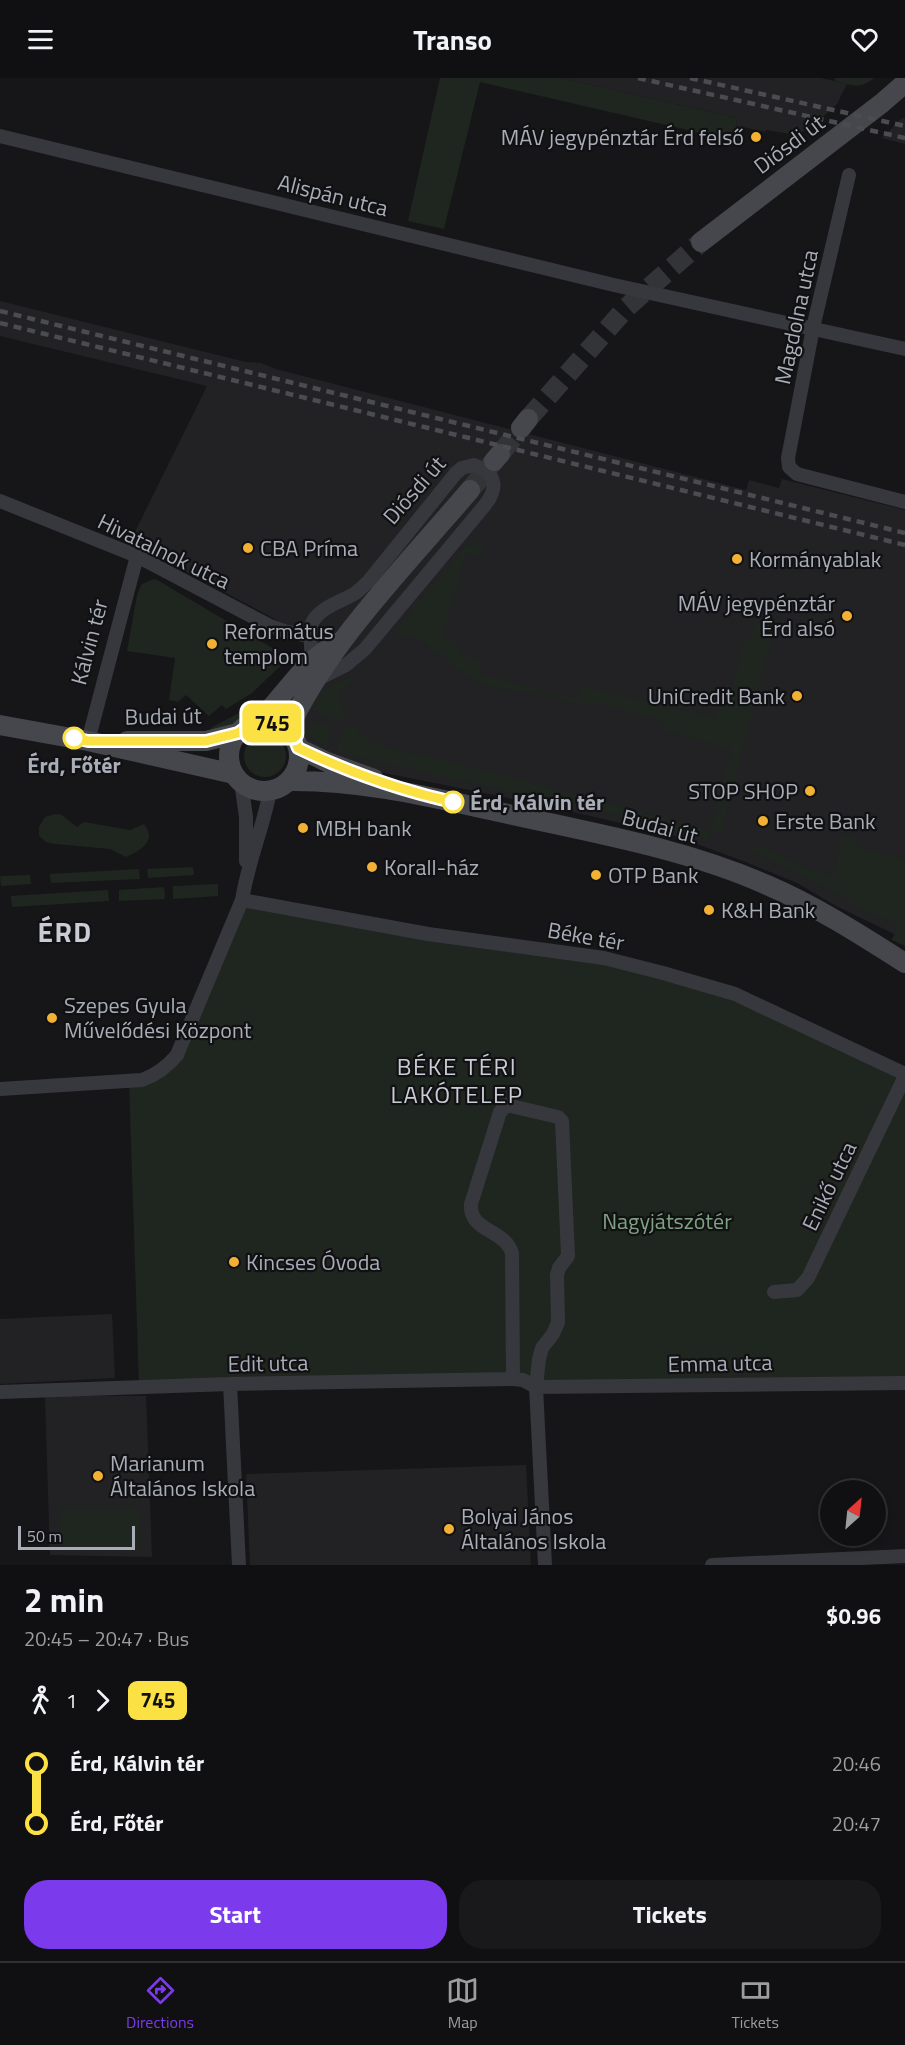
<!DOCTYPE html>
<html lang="en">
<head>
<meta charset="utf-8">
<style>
	:root { --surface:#101012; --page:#19191b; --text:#f1f3f6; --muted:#9c9d9f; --line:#303032; --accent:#7c3aed }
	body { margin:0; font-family:"Titillium Web",sans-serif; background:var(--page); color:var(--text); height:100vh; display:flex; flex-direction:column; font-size:22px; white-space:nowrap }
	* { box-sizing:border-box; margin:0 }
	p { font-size:20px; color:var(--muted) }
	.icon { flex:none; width:33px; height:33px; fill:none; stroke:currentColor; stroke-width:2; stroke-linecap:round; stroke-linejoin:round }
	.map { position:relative; height:1487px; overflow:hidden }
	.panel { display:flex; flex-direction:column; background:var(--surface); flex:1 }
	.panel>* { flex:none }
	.badge { padding:0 12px; border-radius:9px; font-size:21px; line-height:39px }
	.needle { width:39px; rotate:27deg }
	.tools { position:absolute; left:820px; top:1402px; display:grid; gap:12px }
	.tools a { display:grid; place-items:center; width:66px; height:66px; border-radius:50%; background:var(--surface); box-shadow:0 3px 9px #0003,0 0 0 2px var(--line); font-size:30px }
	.scale { position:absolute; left:18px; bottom:15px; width:117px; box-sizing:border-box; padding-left:6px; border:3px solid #a8adb8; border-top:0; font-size:16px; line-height:21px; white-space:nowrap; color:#a8adb8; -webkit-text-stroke:4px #111113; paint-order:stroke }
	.map>.badge { position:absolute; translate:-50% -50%; box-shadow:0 0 0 3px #fff }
	.legs { display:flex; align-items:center; gap:9px; height:66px; padding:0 24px; font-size:20px }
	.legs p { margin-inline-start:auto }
	.overview { display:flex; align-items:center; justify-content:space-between; height:102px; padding:0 24px }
	h1 { font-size:33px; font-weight:700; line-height:45px }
	.action { display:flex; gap:12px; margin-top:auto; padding:12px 24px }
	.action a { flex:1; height:69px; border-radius:24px; background:var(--accent); color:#fff; font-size:24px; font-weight:700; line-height:69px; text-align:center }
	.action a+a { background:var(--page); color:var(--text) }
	ul { padding:0 24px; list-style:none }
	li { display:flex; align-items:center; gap:21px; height:60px; font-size:22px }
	li i { display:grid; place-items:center; width:9px; height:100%; margin:0 8px; background:currentColor }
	li i::after { content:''; width:15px; height:15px; margin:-8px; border:4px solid; border-radius:50%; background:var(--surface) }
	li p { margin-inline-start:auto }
	li:first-child i { background:linear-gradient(#0000 50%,currentColor 0) }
	li:last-child i { background:linear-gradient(currentColor 50%,#0000 0) }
	header { display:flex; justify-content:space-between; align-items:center; height:78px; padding:0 24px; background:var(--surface); font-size:27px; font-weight:700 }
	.dock { display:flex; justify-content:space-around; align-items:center; height:84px; border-top:2px solid var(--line); background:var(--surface); font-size:16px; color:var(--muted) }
	.dock a { display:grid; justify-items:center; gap:3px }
	.dock .active { color:var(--accent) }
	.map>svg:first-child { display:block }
	.built { fill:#222225 }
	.green { fill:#1e261f }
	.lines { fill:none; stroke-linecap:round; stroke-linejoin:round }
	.secondary-tunnel { stroke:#333438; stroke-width:20; stroke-dasharray:20 10; stroke-linecap:butt }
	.minor { stroke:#37383d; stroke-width:14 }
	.secondary { stroke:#45474d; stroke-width:20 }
	.rail { stroke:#4a4c52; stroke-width:4.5; stroke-dasharray:8 6; stroke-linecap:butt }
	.line-1-casing { stroke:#fff; stroke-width:14 }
	.line-1 { stroke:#fbe143; stroke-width:9 }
	.poi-dot { fill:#f2b134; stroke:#111113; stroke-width:2 }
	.stop-1-dot { fill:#fff; stroke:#fbe143; stroke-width:3 }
	.labels { text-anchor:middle; stroke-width:4.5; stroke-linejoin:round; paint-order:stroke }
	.poi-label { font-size:22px; fill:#a8adb8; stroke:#111113; text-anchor:start }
	.street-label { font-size:22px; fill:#a8adb8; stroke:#111113 }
	.stop-label { font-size:22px; font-weight:bold; fill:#a8adb8; stroke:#111113 }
	.park-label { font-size:22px; fill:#7fa381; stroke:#111113 }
	.neighbourhood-label { font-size:24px; letter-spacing:1.5px; fill:#c9ccd4; stroke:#111113 }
	.district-label { font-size:28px; font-weight:bold; letter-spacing:1.5px; fill:#c9ccd4; stroke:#111113 }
</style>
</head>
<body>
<header><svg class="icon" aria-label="menu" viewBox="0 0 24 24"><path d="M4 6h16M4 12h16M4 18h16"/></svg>Transo<svg class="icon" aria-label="heart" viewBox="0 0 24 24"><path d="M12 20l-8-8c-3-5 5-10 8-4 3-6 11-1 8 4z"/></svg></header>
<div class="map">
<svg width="905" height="1487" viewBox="0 0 905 1487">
	<rect width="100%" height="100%" fill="#161618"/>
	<!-- built -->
	<path class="built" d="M 561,0 L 821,0 L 847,6 L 837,26 L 815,46 L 797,57 L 766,52 L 765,54 L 743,49 L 736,47 L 737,40 Z
		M 902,40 L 905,41 L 905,66 L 882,60 Z
		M 0,223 L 246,284 L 261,285 L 276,291 L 746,412 L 749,402 L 779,410 L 782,401 L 905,432 L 905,868 L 892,862 L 894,856 L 836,828 L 797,805 L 743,783 L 675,758 L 548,728 L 350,688 L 306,664 L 302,654 L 302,645 L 305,563 L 288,548 L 130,464 L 207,308 L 0,258 Z
		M 112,1236 L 115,1300 L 0,1306 L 0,1241 Z
		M 45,1318 L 146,1318 L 152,1479 L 50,1477 Z
		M 526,1387 L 531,1487 L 250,1487 L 246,1396 Z"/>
	<!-- green -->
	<path class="green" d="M 440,0 L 561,0 L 737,40 L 736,47 L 743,49 L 740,64 L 480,4 L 444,151 L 408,143 Z
		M 835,0 L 874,0 C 860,12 851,7 835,3 Z
		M 477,464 L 485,466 L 481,478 L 466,475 L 443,560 L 455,563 C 460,577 469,580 482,584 L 480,596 L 577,621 L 581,608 L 715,640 L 720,621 L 729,622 L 743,564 L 751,561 L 755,544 L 775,548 L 721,755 L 710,752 L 732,671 L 662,652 L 664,643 L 598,626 L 583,627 L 532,613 L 503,612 L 489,608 L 474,602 L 458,591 L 419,561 L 405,559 L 399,557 L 395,552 L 465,469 L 471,465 Z
		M 154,501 L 159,503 L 289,580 L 252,615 L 226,631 L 222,627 L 209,638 L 186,617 L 178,624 L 169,622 L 175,580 L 127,573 L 137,517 L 142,506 Z
		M 357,598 L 337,616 L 346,639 L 335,645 L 315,632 C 312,610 341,603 357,598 Z
		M 268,620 L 257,633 L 239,641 L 229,649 L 210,656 L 212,649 Z
		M 318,644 L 326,647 L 332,656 L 328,669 L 325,670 L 312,660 L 309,653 L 312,645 Z
		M 350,646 L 371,663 L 385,669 L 448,683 L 706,751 L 710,755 L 710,759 L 706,761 L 669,750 L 571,727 L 341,676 L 338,674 L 336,669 L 344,651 Z
		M244 678a21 21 0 1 1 42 0a21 21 0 1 1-42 0Z
		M 55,736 L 62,737 L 77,749 L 84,744 L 130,752 L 144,746 C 158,764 139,773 126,779 L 110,771 L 55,766 L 46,764 L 39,758 L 39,749 L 45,739 Z
		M 843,756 L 857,760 L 856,769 L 905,781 L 905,868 L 892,862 L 898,847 L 862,831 L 828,810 L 752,774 L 755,765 L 819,796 L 820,792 L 833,798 Z
		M 193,789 L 194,797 L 148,800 L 147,791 Z
		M 139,791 L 140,801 L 51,805 L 50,796 Z
		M 30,797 L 31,806 L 1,808 L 0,798 Z
		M 218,806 L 218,818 L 173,821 L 173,808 Z
		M 164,809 L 165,821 L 119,823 L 119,812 Z
		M 108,812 L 109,823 L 12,829 L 11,818 Z
		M 242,822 L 604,880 L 711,908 L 905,996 L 905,1304 L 523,1302 L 139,1309 L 129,1003 L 166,989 Z
		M 60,1431 L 140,1431 L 141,1471 L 61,1472 Z"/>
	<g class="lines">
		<!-- secondary-tunnel -->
		<path class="secondary-tunnel" d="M 528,341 L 626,230 L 701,164
			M 500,376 L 521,350
			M 470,412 L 494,383"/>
		<!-- minor -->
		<path class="minor" d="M 0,58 L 614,207 L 905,271
			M 849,97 L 813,250 L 788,380 L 789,389 L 797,396 L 905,424
			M 0,423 L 137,478 L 268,547 L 287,554 L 310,558
			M 308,586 C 316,570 306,559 312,545 C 319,530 340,524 354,516 C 359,513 363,508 368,504 L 456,395 L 462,390 L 474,387 C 496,395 499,409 485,427 L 365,571 L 346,587 L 318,601
			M 88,663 L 137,478
			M 241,704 L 246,739 L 246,783
			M 242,822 L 428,856 L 604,880 L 663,895 L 735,916 L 905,996
			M 0,1011 L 142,1002 C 156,997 167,989 177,977 L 242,822 C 248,784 263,750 270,713
			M 774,1214 L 797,1212 L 808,1200 L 905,998
			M 513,1301 L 512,1175 C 505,1151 469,1154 471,1126 L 500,1034 L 507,1027 L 558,1039 L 562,1043 L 568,1178 L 559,1190 L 557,1197 L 558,1244 L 553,1256 L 542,1270 L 539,1281 L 536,1309 L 545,1487
			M 230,1306 L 239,1487
			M 0,1314 L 230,1306 L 513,1301 L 523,1302 L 536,1309 L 905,1305
			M 712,1487 L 905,1478"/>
		<!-- secondary -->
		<path class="secondary" d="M 701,164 L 882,25 L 905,5
			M 521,350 L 528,341
			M 494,383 L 500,376
			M229 678a35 35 0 1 1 70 0a35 35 0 1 1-70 0Z
			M 259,644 L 308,586 L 335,565
			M 0,647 L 88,663 L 234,696
			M 288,652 C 328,565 408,485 470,412
			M 127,663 L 206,663 L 238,655
			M 298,670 L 327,684 L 374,701
			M 289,703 C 360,702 430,719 499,734 C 588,754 684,770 767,807 C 814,827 861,857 905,885"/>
		<!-- rail -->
		<path class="rail" d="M 638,0 L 905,60
			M 690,0 L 905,48
			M 0,233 L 905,455
			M 0,245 L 905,467"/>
	</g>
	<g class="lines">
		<defs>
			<path id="line-1" d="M 74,660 L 88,663 L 206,663 L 238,655 L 248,648 L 259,644 L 269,644 L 279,646 L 288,652 L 294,660 L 298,670 C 348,694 399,712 453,724"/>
		</defs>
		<!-- line-1 casing -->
		<use href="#line-1" class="line-1-casing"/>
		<!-- line-1 -->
		<use href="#line-1" class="line-1"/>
	</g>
	<!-- markers -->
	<g class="poi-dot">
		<circle cx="756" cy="59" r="6"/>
		<circle cx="248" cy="470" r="6"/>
		<circle cx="737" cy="481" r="6"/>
		<circle cx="847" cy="538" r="6"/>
		<circle cx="212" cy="566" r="6"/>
		<circle cx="797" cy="618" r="6"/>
		<circle cx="810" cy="713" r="6"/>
		<circle cx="763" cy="743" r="6"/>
		<circle cx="303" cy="750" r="6"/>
		<circle cx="372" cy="789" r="6"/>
		<circle cx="596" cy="797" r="6"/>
		<circle cx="709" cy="832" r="6"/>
		<circle cx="52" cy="940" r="6"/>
		<circle cx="234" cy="1184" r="6"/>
		<circle cx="98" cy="1398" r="6"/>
		<circle cx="449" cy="1451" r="6"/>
	</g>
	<g class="stop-1-dot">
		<circle cx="74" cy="660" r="10"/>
		<circle cx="453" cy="724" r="10"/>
	</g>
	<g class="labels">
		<!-- poi labels -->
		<g class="poi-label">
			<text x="744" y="67" text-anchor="end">MÁV jegypénztár Érd felső</text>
			<text x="260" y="478">CBA Príma</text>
			<text x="749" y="489">Kormányablak</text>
			<text x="835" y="533" text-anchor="end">MÁV jegypénztár<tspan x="835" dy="25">Érd alsó</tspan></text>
			<text x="224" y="561">Református<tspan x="224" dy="25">templom</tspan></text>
			<text x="785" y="626" text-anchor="end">UniCredit Bank</text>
			<text x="798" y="721" text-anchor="end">STOP SHOP</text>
			<text x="775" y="751">Erste Bank</text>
			<text x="315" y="758">MBH bank</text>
			<text x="384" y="797">Korall-ház</text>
			<text x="608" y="805">OTP Bank</text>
			<text x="721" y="840">K&amp;H Bank</text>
			<text x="64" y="935">Szepes Gyula<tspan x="64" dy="25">Művelődési Központ</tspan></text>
			<text x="246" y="1192">Kincses Óvoda</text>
			<text x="110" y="1393">Marianum<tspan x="110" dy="25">Általános Iskola</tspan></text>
			<text x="461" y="1446">Bolyai János<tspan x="461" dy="25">Általános Iskola</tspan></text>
		</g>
		<!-- street labels -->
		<g class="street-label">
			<text transform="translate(789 66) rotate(-37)" y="8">Diósdi út</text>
			<text transform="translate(333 117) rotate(14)" y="8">Alispán utca</text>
			<text transform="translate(796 239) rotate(-78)" y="8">Magdolna utca</text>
			<text transform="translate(414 412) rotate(-49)" y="8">Diósdi út</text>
			<text transform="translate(164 473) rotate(26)" y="8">Hivatalnok utca</text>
			<text transform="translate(89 564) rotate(-75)" y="8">Kálvin tér</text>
			<text transform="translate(163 638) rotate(-1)" y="8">Budai út</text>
			<text transform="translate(660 748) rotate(15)" y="8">Budai út</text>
			<text transform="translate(586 858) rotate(10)" y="8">Béke tér</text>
			<text transform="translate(829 1108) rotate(-64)" y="8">Enikő utca</text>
			<text transform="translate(268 1285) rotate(-1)" y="8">Edit utca</text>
			<text transform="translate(720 1285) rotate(-1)" y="8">Emma utca</text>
		</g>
		<!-- stop labels -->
		<g class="stop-label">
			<text x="74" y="695">Érd, Főtér</text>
			<text x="470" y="732" text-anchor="start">Érd, Kálvin tér</text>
		</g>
		<!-- park labels -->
		<g class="park-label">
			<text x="667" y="1151">Nagyjátszótér</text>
		</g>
		<!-- neighbourhood labels -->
		<g class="neighbourhood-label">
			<text x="457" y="997">BÉKE TÉRI<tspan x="457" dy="28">LAKÓTELEP</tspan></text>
		</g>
		<!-- district labels -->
		<g class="district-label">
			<text x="65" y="864">ÉRD</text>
		</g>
	</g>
</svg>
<div class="tools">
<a><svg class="needle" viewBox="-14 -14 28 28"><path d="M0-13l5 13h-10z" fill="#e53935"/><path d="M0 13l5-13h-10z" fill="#9c9d9f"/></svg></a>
</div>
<div class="scale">50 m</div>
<b class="badge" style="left:272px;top:645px;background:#fbe143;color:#111">745</b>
</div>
<section class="panel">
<div class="overview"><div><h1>2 min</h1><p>20:45 – 20:47 · Bus</p></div><b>$0.96</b></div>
<div class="legs"><svg class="icon" aria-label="walk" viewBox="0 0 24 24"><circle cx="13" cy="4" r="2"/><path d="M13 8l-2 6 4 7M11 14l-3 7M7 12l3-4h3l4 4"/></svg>1<svg class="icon" aria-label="forward" viewBox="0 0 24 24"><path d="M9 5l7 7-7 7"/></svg><b class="badge" style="background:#fbe143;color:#111">745</b></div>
<ul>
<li><i style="color:#fbe143"></i><b>Érd, Kálvin tér</b><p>20:46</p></li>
<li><i style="color:#fbe143"></i><b>Érd, Főtér</b><p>20:47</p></li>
</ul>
<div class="action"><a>Start</a><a>Tickets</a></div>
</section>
<nav class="dock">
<a class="active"><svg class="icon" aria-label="directions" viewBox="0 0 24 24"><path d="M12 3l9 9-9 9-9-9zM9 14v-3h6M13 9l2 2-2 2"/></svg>Directions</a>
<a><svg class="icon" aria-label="map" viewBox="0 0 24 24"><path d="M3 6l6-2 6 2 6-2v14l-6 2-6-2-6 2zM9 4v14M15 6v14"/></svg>Map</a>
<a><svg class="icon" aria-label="tickets" viewBox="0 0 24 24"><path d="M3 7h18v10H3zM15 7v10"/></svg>Tickets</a>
</nav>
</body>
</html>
